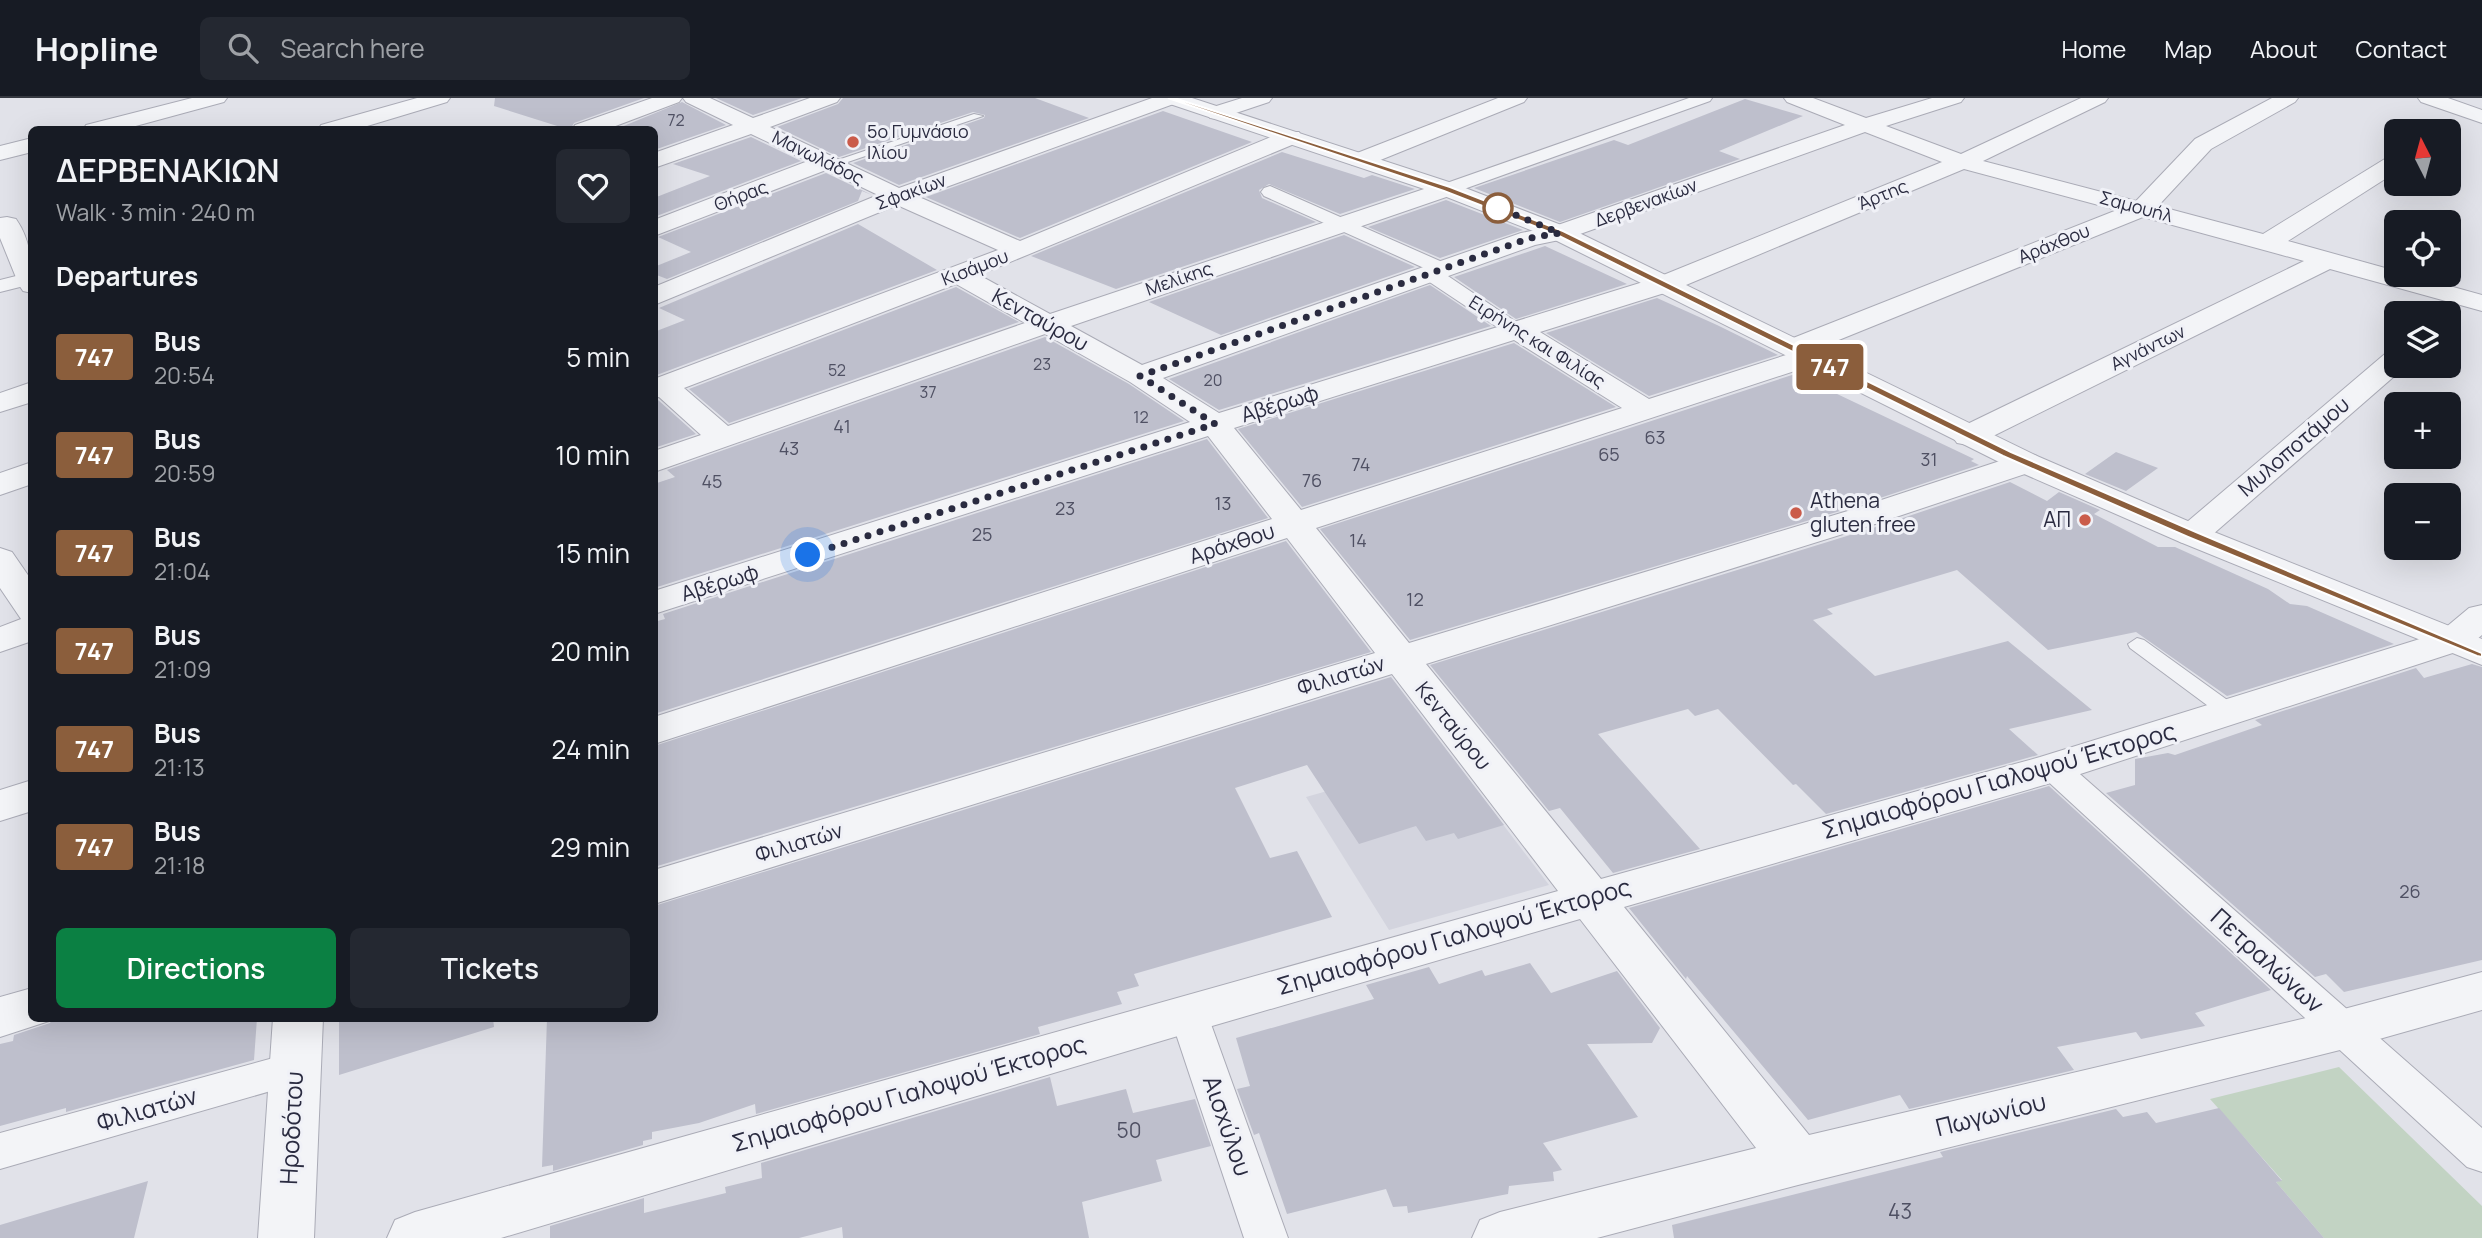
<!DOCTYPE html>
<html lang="en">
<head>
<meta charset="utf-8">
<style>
	:root { --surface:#171b24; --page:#242831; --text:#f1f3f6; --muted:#9ea1a6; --line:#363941; --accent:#0b8043 }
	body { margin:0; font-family:Manrope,sans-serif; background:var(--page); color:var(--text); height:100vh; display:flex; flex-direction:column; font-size:26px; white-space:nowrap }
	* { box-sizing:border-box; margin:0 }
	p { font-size:23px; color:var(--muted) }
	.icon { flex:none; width:38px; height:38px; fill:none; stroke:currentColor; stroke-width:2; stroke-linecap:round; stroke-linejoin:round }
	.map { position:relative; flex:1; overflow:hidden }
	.panel { position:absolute; left:28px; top:28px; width:630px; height:896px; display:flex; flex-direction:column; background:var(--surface); border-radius:10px; box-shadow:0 7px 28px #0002 }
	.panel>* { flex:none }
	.badge { padding:0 14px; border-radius:5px; font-size:24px; line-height:46px }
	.needle { width:46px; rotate:354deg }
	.tools { position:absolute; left:2384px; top:21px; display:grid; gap:14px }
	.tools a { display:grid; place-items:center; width:77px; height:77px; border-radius:10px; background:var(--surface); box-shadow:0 7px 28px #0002; font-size:35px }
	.you { position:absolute; width:35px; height:35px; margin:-18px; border:5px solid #fff; border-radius:50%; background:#1a73e8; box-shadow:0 0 0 10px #1a73e833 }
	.map>.badge { position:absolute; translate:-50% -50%; box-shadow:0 0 0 4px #fff }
	h2 { padding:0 28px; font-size:26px; line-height:63px }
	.round { display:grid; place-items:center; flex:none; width:74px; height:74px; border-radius:10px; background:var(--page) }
	.overview { display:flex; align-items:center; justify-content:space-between; height:119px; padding:0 28px }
	h1 { font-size:33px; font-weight:600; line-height:52px }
	.action { display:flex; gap:14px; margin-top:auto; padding:14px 28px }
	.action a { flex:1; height:80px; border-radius:10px; background:var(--accent); color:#fff; font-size:28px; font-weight:600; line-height:80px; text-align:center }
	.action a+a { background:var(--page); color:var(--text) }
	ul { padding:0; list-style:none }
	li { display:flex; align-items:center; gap:21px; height:98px; padding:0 28px }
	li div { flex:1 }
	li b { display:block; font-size:26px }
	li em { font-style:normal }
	li .badge { min-width:77px; font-weight:700; text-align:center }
	header { display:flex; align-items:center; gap:42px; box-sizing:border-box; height:98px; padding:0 35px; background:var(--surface); border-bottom:2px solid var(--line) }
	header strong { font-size:33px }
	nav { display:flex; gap:38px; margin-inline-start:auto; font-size:24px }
	.search { width:490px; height:63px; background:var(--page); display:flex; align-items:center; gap:18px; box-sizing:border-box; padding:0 24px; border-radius:10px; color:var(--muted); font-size:26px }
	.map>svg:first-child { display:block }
	.built { fill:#d3d4de }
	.green { fill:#c2d3c3 }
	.building { fill:#bebfcc }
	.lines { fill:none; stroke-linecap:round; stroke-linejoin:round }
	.service-casing { stroke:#aaabb6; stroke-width:2 }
	.pedestrian-casing { stroke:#aaabb6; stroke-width:2 }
	.minor-casing { stroke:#aaabb6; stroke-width:2 }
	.tertiary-casing { stroke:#aaabb6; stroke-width:2 }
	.service { fill:#f3f4f7; fill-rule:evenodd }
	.pedestrian { fill:#f3f4f7; fill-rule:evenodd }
	.minor { fill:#f3f4f7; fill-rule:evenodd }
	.tertiary { fill:#f3f4f7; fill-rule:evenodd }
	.line { fill:#8b5e3c; stroke:#fff; stroke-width:2 }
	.walk { stroke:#2a2b40; stroke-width:7; stroke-dasharray:0 12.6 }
	.poi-dot { fill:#ca5b4a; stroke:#f0f1f7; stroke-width:2.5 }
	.stop-dot { fill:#fff; stroke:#8b5e3c; stroke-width:3.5 }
	.labels { text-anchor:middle; stroke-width:6; stroke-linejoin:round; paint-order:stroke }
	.far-number-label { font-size:16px; fill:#4f5063 }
	.far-poi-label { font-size:18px; fill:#2a2b40; stroke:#f0f1f7; text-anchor:start }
	.far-street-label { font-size:18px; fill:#2a2b40; stroke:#f0f1f7 }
	.number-label { font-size:18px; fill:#4f5063 }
	.street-label { font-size:21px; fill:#2a2b40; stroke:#f0f1f7 }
	.poi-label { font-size:21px; fill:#2a2b40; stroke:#f0f1f7; text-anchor:start }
	.near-number-label { font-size:21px; fill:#4f5063 }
	.near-street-label { font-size:24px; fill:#2a2b40; stroke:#f0f1f7 }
</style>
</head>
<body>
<header>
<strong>Hopline</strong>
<div class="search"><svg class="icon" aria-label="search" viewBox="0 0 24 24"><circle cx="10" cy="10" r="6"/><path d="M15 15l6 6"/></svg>Search here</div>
<nav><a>Home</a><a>Map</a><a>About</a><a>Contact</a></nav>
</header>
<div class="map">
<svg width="2482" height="1140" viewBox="0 0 2482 1140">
	<rect width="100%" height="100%" fill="#e1e2e9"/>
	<!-- built -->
	<path class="built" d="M 1451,658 L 1549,787 L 1389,832 L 1306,699 Z"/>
	<!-- green -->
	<path class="green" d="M 2339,969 L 2482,1108 L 2482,1140 L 2324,1140 L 2276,1084 L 2282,1082 L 2210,1001 Z"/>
	<!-- building -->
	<path class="building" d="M 495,0 L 644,0 L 574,25 L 570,32 L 494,8 Z
		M 716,0 L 802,0 L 753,17 Z
		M 843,0 L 1035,0 L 1089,20 L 899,87 L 853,65 L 984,20 L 985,17 L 973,14 L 839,59 L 777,29 L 838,6 Z
		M 1745,1 L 1803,18 L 1719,53 L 1740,61 L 1560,124 L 1474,90 L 1614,42 L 1628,47 Z
		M 682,4 L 726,27 L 654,52 L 654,32 L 614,32 Z
		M 1163,13 L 1252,44 L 1020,140 L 926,99 Z
		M 751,39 L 801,63 L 654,119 L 654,100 L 710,78 L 673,66 Z
		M 1282,54 L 1364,80 L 1372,77 L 1415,91 L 1340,116 L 1269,86 L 1259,92 L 1262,100 L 1316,124 L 1116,191 L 1031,158 Z
		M 826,75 L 872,97 L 862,93 L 858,103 L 667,181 L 654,176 L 654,169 L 691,154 L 658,139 Z
		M 1446,102 L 1523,132 L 1440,160 L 1368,129 Z
		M 858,126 L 937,172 L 654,278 L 654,234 L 685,222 L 659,210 Z
		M 1344,137 L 1415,169 L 1221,237 L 1149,204 Z
		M 1545,148 L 1627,186 L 1516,221 L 1454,179 Z
		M 1430,187 L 1491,228 L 1219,312 L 1169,281 Z
		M 956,189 L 1019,224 L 729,325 L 689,291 Z
		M 1657,200 L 1717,227 L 1778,257 L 1649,298 L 1546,235 Z
		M 1045,239 L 1129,286 L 1184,323 L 654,490 L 654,386 L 675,379 L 667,372 Z
		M 1514,245 L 1616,309 L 1302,409 L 1238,331 Z
		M 1795,276 L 1974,361 L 1971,363 L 1979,367 L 1850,410 L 1410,542 L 1320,431 Z
		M 658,302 L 696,336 L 654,350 L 654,303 Z
		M 1207,341 L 1268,420 L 654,616 L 654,524 L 665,521 L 663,516 Z
		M 2116,354 L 2158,370 L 2126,393 L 2085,376 Z
		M 2010,384 L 2047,403 L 2059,394 L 2100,412 L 2094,416 L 2158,449 L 2175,449 L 2268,491 L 2290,506 L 2307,508 L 2394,546 L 2227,598 L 2136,534 L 2048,552 L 1957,472 L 1827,511 L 1833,516 L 1813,522 L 1875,578 L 2008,543 L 2092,612 L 2009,631 L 2038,657 L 1826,716 L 1796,686 L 1793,687 L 1718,611 L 1695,618 L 1688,611 L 1598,636 L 1700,751 L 1613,775 L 1560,710 L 1549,713 L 1430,567 L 1876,429 Z
		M 1286,443 L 1371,554 L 654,769 L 654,648 Z
		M 2472,566 L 2482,569 L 2482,862 L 2344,894 L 2326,876 L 2315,879 L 2106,695 L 2135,687 L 2135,661 L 2168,655 L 2175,657 L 2262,627 L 2255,622 L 2416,570 L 2424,580 Z
		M 1391,579 L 1504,727 L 1458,741 L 1454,735 L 1426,743 L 1416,728 L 1359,746 L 1307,667 L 1235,690 L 1270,760 L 1297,753 L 1332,819 L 1134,876 L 1139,888 L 1117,894 L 1122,906 L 1038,929 L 1040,936 L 756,1016 L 755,1006 L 699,1025 L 652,1034 L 652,1041 L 643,1043 L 643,1047 L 553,1073 L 553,1067 L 542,1069 L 547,920 L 654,920 L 654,808 Z
		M 2049,688 L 2271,892 L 2195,915 L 2205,928 L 2141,941 L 2136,934 L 2057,949 L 2074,972 L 1909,1011 L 1900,997 L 1808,1022 L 1687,878 L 1686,881 L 1629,810 Z
		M 1530,865 L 1551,895 L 1617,873 L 1660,930 L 1652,945 L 1587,946 L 1638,1019 L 1543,1045 L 1562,1072 L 1553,1074 L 1554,1083 L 1509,1088 L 1508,1096 L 1408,1115 L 1407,1108 L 1393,1109 L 1386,1091 L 1287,1116 L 1259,1035 L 1254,1037 L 1237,991 L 1250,988 L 1236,940 L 1374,901 L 1366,887 L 1429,869 L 1439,886 L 1482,872 L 1485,878 Z
		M 53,920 L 257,920 L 254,962 L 66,1014 L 66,1010 L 0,1028 L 0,946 L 13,943 L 14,937 L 50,925 Z
		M 339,920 L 493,920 L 494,929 L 339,977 Z
		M 1050,979 L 1057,1008 L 1126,991 L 1133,1015 L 1195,1001 L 1211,1048 L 1156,1062 L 1162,1083 L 1082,1104 L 1089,1140 L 843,1140 L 842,1129 L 799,1140 L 550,1140 L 550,1128 L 644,1100 L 644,1115 L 726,1095 L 725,1089 L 762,1080 L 761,1065 Z
		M 2219,1010 L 2282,1083 L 2276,1084 L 2324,1140 L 1674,1140 L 1672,1127 L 1943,1059 L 1940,1054 L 2116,1011 L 2123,1019 L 2147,1014 L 2156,1025 Z
		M 148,1083 L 134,1140 L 0,1140 L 0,1127 Z"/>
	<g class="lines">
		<defs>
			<path id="service" d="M 974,16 L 983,18 L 836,68 L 826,66 Z
				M 2137,540 L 2144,542 L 2237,609 L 2240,614 L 2237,619 L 2223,619 L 2130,550 L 2128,546 Z"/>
			<path id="pedestrian" d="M 1689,0 L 1712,0 L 1710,3 L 1453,95 L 1441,95 L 1438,91 L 1441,87 Z
				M 1270,88 L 1449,167 L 1452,171 L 1445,176 L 1528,232 L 1525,237 L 1509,237 L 1422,179 L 1419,175 L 1424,170 L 1264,98 L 1261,94 L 1264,90 Z
				M 28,175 L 32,176 L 32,186 L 0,194 L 0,182 Z
				M 2053,659 L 2064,662 L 2482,1030 L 2482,1074 L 2467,1069 L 2042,678 L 2037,670 L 2042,662 Z
				M 1188,900 L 1201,904 L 1207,915 L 1288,1140 L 1244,1140 L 1169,915 L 1175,904 Z
				M 295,954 L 309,958 L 315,970 L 309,982 L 0,1071 L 0,1035 Z"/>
			<path id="minor" d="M 192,0 L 227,0 L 224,4 L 121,32 L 83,32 L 86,27 Z
				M 417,0 L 450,0 L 447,4 L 354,32 L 318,32 L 321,27 Z
				M 652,0 L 682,0 L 679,4 L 605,32 L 572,32 L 575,27 Z
				M 683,0 L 710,0 L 753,20 L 810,0 L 840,0 L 837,4 L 770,29 L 899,90 L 1152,0 L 1182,0 L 1179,4 L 919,99 L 1020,143 L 1283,34 L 1299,34 L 1302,39 L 1299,44 L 979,177 L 1050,216 L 1439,86 L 1455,86 L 1459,91 L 1455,96 L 1071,228 L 1142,267 L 1521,135 L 1555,128 L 1845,27 L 1787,4 L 1784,0 L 1813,0 L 1866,20 L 1932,0 L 1964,0 L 1961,4 L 1886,28 L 1961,56 L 2081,0 L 2108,0 L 2105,4 L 1983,63 L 2136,103 L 2195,41 L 2272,0 L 2298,0 L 2295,4 L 2211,51 L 2158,108 L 2263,136 L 2388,59 L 2396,57 L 2396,74 L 2288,143 L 2396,173 L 2396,177 L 2410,177 L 2482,197 L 2482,213 L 2330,171 L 1979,345 L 1968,347 L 1957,345 L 1952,338 L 1957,331 L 2304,163 L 2143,119 L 1814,252 L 1819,253 L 1823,259 L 1819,265 L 1316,430 L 1409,545 L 1851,412 L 2015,358 L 2026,355 L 2037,358 L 2042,365 L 2037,372 L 1875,426 L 1426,566 L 1601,781 L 2040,659 L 2439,535 L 2469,510 L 2482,507 L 2482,537 L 2465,551 L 2068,680 L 1624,809 L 1809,1037 L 2344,911 L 2482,874 L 2482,912 L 2344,951 L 1798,1087 L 1597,1140 L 1472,1140 L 1480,1122 L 1500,1114 L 1756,1050 L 1580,821 L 1188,935 L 501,1140 L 387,1140 L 395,1122 L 415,1114 L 1558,793 L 1392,576 L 654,806 L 654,772 L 1375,555 L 1287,440 L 654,646 L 654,619 L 1272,421 L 1208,338 L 654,516 L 654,493 L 1190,324 L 1130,284 L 1045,236 L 654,374 L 654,353 L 701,337 L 659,299 L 654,300 L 654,281 L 998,152 L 897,107 L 654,207 L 654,189 L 878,97 L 826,72 L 654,138 L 654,122 L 808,63 L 751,36 L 654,70 L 654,55 L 733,27 L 686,4 ZM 1865,34 L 1942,64 L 1656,180 L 1219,315 L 1163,280 L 1535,147 L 1569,140 ZM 1964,71 L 2117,112 L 1783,244 L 1779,250 L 1786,257 L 1649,301 L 1540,234 L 1674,192 ZM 956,186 L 1025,225 L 728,328 L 684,290 ZM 1514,242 L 1622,310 L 1301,412 L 1234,330 Z
				M 1242,0 L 1272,0 L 1269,4 L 1218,21 L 1210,20 L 1207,15 L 1210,10 Z
				M 1498,0 L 1527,0 L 1524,4 L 1368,67 L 1352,67 L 1349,62 L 1352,57 Z
				M 2418,0 L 2448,0 L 2482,12 L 2482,25 L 2421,4 Z
				M 32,40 L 32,54 L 0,62 L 0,48 Z
				M 7,119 L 16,121 C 32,144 32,168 32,195 L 23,193 L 19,187 L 0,140 L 0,120 Z
				M 2396,252 L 2396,268 L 2406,268 L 2204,444 L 2192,447 L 2180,444 L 2175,437 L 2180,430 L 2386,255 Z
				M 32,284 L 32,304 L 0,314 L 0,295 Z
				M 32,364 L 32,386 L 0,397 L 0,375 Z
				M 0,450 L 12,454 L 32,483 L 32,543 L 0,554 L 0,529 L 21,521 L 0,490 Z
				M 32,682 L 32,713 L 0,723 L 0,692 Z
				M 32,890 L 32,920 L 51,920 L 49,923 L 0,939 L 0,899 Z
				M 273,920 L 323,920 L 314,1140 L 258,1140 Z"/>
			<path id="tertiary" d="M 1161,0 L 1192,0 L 1455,86 L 1569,130 L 2037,358 L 2204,430 L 2482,541 L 2482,567 L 2180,444 L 2015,372 L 1551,140 L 1439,96 L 1164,4 Z"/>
		</defs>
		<!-- service casing -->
		<use href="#service" class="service-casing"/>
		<!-- pedestrian casing -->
		<use href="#pedestrian" class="pedestrian-casing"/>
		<!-- minor casing -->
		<use href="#minor" class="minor-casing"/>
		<!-- tertiary casing -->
		<use href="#tertiary" class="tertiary-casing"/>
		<!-- service -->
		<use href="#service" class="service"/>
		<!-- pedestrian -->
		<use href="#pedestrian" class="pedestrian"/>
		<!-- minor -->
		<use href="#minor" class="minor"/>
		<!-- tertiary -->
		<use href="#tertiary" class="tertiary"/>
	</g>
	<!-- line -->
	<path class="line" d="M 1168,0 L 1174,0 L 1450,89 L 1563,133 L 2011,354 L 2196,434 L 2482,555 L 2482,559 L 2477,558 L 2188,439 L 2003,358 L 1557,137 L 1444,93 Z"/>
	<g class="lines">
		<!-- walk -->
		<path class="walk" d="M 808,457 L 1215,326 L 1140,278 L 1530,140 L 1560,135 L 1498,110"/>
	</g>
	<!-- markers -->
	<g class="poi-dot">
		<circle cx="853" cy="44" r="7"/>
		<circle cx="1796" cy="415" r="7"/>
		<circle cx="2085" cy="422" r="7"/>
	</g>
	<circle class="stop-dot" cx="1498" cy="110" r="14"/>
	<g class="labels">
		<!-- far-number labels -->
		<g class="far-number-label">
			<text x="676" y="28">72</text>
			<text x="1042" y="272">23</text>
			<text x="837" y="278">52</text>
			<text x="1213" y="288">20</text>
			<text x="928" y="300">37</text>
			<text x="1141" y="325">12</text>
		</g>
		<!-- far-poi labels -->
		<g class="far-poi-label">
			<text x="867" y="40">5ο Γυμνάσιο<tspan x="867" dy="21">Ιλίου</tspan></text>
		</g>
		<!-- far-street labels -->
		<g class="far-street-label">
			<text transform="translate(818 60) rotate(26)" y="6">Μανωλάδος</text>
			<text transform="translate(911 94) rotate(-20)" y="6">Σφακίων</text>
			<text transform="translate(1883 97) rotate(-22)" y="6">Άρτης</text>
			<text transform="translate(741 98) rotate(-21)" y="6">Θήρας</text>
			<text transform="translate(1646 105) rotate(-20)" y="6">Δερβενακίων</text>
			<text transform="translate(2136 109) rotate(15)" y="6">Σαμουήλ</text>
			<text transform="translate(2054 146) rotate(-22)" y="6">Αράχθου</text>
			<text transform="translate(975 170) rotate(-21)" y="6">Κισάμου</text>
			<text transform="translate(1179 181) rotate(-19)" y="6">Μελίκης</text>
			<text transform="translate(1537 244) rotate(32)" y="6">Ειρήνης και Φιλίας</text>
			<text transform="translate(2148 250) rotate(-26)" y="6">Αγνάντων</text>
		</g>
		<!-- number labels -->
		<g class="number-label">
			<text x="842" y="335">41</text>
			<text x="1655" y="346">63</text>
			<text x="789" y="357">43</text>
			<text x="1609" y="363">65</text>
			<text x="1929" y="368">31</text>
			<text x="1361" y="373">74</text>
			<text x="1312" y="389">76</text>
			<text x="712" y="390">45</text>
			<text x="1223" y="412">13</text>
			<text x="1065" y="417">23</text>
			<text x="982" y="443">25</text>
			<text x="1358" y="449">14</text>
			<text x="1415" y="508">12</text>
			<text x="2410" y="800">26</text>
		</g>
		<!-- street labels -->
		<g class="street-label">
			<text transform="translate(1040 222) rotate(29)" y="7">Κενταύρου</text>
			<text transform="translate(1280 306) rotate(-17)" y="7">Αβέρωφ</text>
			<text transform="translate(2294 349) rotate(-41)" y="7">Μυλοποτάμου</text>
			<text transform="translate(1232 446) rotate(-18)" y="7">Αράχθου</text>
			<text transform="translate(720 485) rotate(-17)" y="7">Αβέρωφ</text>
			<text transform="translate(1341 578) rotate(-17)" y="7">Φιλιατών</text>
			<text transform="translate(1453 628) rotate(51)" y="7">Κενταύρου</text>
			<text transform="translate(799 745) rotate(-17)" y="7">Φιλιατών</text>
		</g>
		<!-- poi labels -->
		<g class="poi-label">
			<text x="1810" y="410">Athena<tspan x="1810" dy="24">gluten free</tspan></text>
			<text x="2071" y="429" text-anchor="end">ΑΠ</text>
		</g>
		<!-- near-number labels -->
		<g class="near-number-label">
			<text x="1129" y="1040">50</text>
			<text x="1900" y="1121">43</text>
		</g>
		<!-- near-street labels -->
		<g class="near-street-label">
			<text transform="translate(1999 683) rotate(-16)" y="8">Σημαιοφόρου Γιαλοψού Έκτορος</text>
			<text transform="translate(1454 839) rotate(-16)" y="8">Σημαιοφόρου Γιαλοψού Έκτορος</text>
			<text transform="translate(2267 863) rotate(42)" y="8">Πετραλώνων</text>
			<text transform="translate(909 996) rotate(-16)" y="8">Σημαιοφόρου Γιαλοψού Έκτορος</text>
			<text transform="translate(147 1012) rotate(-16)" y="8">Φιλιατών</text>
			<text transform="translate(1991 1017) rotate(-14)" y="8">Πωγωνίου</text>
			<text transform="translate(1227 1028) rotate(71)" y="8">Αισχύλου</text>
			<text transform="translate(292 1030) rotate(-87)" y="8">Ηροδότου</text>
		</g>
	</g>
</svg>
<div class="tools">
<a><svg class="needle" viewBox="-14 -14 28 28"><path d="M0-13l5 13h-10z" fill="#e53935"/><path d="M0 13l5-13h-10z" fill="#9ea1a6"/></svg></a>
<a><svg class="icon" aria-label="locate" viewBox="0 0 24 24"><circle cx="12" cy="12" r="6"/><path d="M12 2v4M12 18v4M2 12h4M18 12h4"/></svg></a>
<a><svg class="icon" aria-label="layers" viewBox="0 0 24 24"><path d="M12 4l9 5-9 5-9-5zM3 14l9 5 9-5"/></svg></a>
<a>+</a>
<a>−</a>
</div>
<div class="you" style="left:808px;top:457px"></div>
<b class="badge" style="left:1830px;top:269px;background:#8b5e3c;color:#fff">747</b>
<section class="panel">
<div class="overview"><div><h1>ΔΕΡΒΕΝΑΚΙΩΝ</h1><p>Walk · 3 min · 240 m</p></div><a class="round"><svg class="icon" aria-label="heart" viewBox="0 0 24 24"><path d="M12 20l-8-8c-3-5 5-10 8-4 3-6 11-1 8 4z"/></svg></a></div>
<h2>Departures</h2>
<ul>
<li><span class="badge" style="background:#8b5e3c;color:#fff">747</span><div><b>Bus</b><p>20:54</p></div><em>5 min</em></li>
<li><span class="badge" style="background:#8b5e3c;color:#fff">747</span><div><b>Bus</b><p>20:59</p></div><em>10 min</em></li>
<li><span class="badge" style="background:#8b5e3c;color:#fff">747</span><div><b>Bus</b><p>21:04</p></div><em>15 min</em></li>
<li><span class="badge" style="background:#8b5e3c;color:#fff">747</span><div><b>Bus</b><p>21:09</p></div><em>20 min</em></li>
<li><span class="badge" style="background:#8b5e3c;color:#fff">747</span><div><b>Bus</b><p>21:13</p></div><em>24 min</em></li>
<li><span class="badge" style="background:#8b5e3c;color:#fff">747</span><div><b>Bus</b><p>21:18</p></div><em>29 min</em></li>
</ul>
<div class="action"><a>Directions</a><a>Tickets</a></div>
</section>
</div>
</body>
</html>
